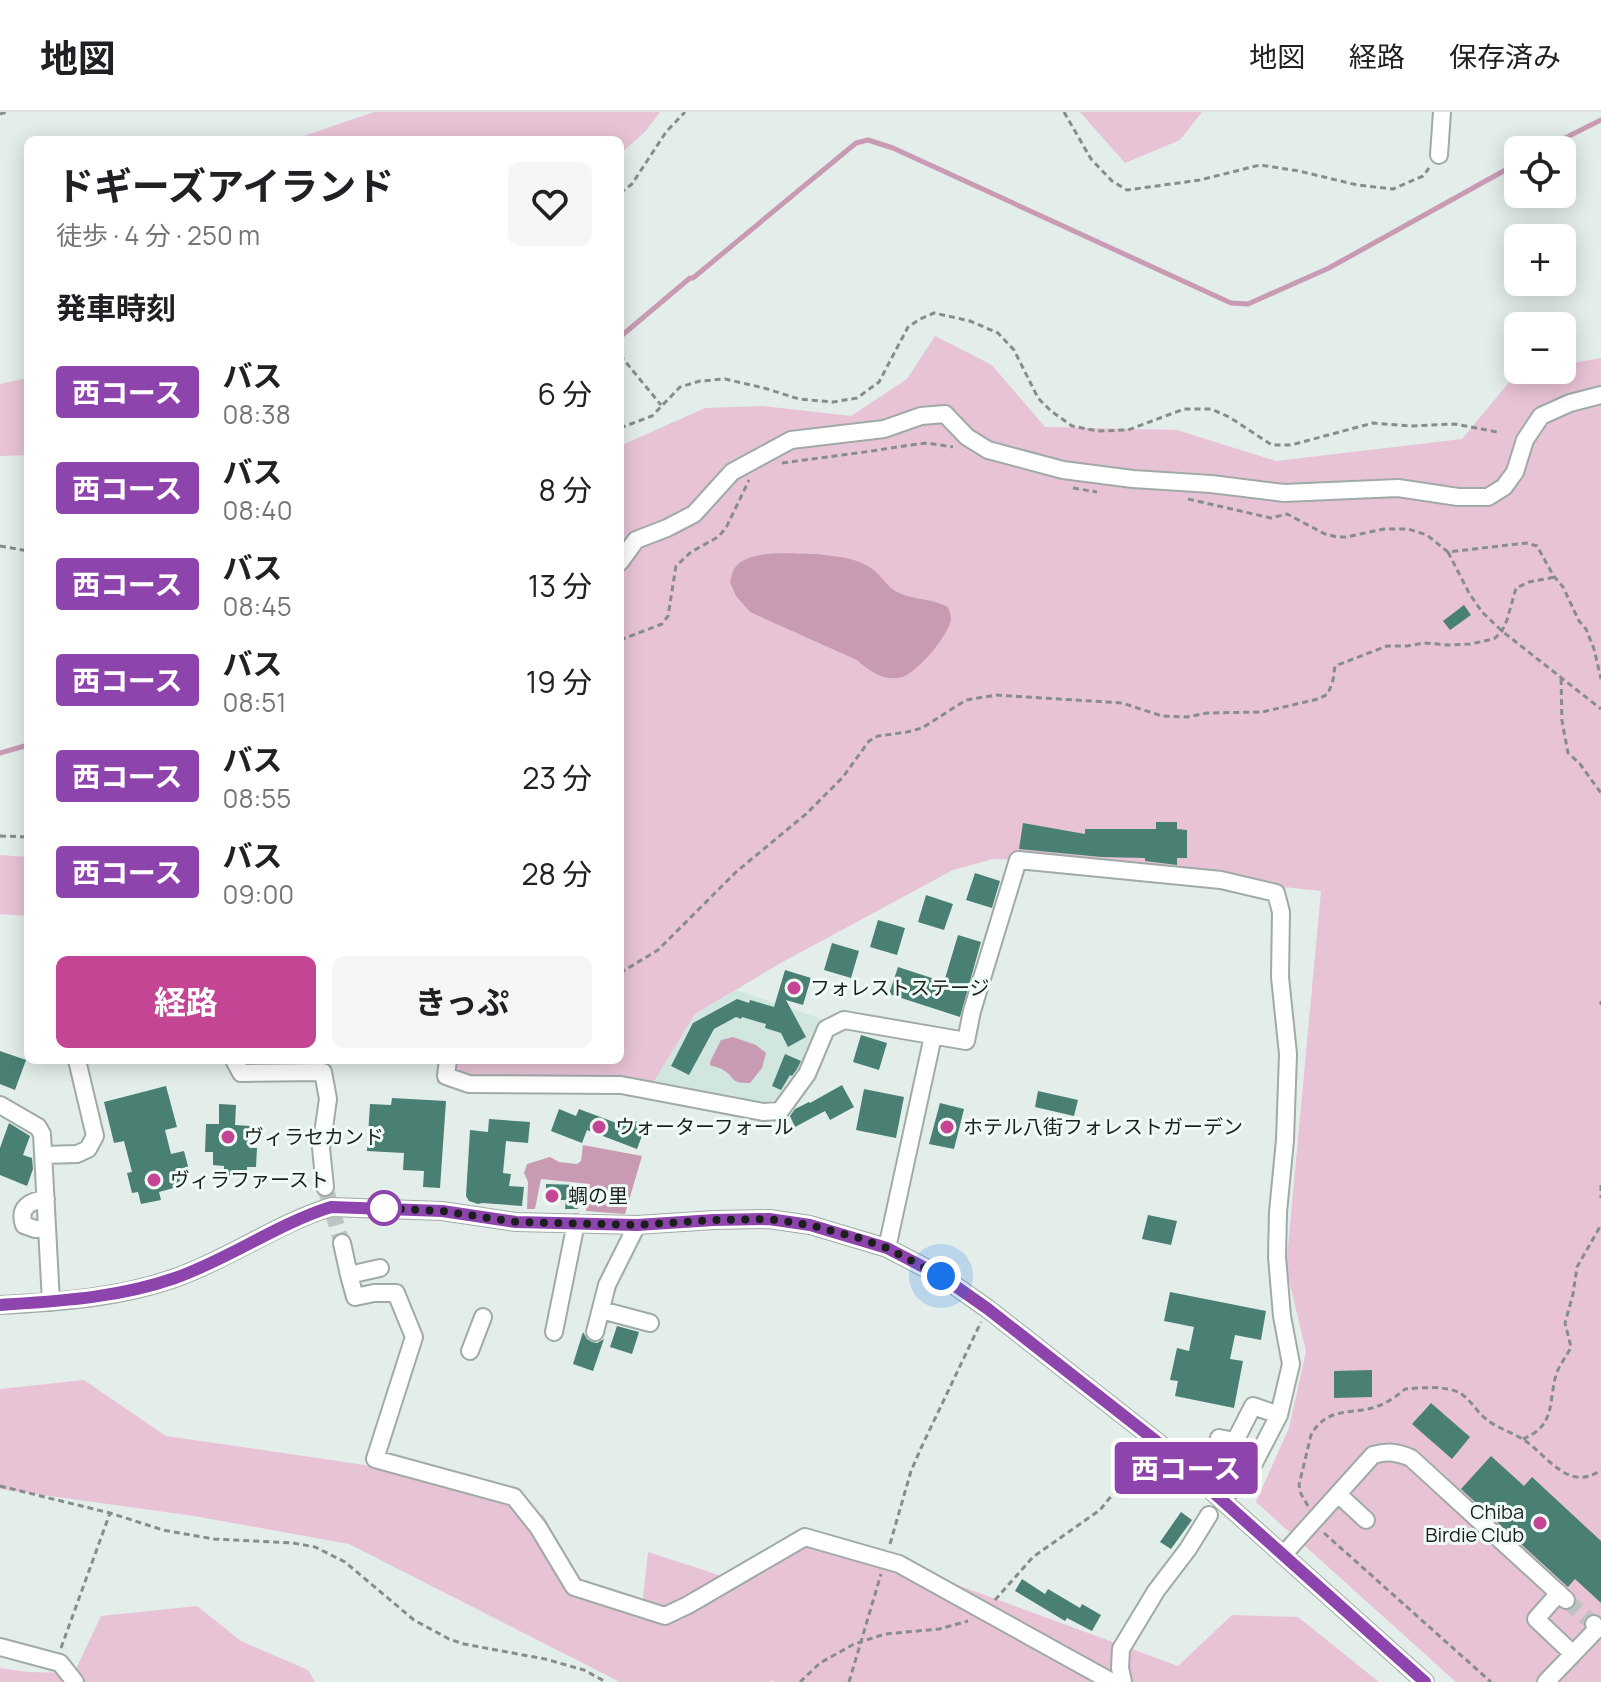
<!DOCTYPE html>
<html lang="ja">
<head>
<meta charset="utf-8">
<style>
	:root { --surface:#fff; --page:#f6f6f6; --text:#202124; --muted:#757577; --line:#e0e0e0; --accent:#c34593 }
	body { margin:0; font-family:Manrope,"Noto Sans JP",sans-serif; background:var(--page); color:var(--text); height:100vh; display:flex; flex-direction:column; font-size:30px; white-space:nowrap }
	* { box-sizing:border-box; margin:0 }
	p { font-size:26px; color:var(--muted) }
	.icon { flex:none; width:44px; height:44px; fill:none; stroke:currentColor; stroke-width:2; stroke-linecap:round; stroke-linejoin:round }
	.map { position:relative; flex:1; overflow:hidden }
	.side { position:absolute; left:24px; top:24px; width:600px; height:928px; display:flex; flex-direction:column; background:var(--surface); border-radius:12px; box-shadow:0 4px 20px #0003 }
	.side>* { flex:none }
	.badge { padding:0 16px; border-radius:6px; font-size:28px; line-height:52px }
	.fabs { position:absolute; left:1504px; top:24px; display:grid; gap:16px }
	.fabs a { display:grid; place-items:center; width:72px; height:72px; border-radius:12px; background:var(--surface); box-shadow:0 4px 20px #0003; font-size:40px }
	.you { position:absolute; width:40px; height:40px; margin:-20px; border:6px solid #fff; border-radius:50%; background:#1a73e8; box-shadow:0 0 0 12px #1a73e833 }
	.map>.badge { position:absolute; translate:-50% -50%; box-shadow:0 0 0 4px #fff }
	h2 { padding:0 32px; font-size:30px; line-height:72px }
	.round { display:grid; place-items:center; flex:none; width:84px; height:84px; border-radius:12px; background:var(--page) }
	.headline { display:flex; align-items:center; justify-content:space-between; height:136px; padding:0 32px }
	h1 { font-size:38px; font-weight:700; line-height:60px }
	.cta { display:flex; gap:16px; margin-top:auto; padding:16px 32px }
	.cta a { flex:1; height:92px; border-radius:12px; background:var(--accent); color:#fff; font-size:32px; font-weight:700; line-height:92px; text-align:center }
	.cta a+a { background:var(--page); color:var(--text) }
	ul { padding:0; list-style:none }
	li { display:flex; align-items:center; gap:24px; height:96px; padding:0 32px }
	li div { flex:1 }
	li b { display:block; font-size:30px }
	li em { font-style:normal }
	li .badge { min-width:88px; font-weight:700; text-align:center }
	header { display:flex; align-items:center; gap:48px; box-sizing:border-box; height:112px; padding:0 40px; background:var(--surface); border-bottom:2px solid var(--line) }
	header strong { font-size:38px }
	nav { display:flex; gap:44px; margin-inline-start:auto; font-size:28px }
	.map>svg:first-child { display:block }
	.built { fill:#d2e6e0 }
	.green { fill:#e8c3d6 }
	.water { fill:#c89bb3 }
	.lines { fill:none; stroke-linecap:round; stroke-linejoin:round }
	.stream { stroke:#c89bb3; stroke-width:5 }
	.building { fill:#498073 }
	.minor-tunnel { stroke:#bbc4c1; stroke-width:16; stroke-dasharray:16 8; stroke-linecap:butt }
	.minor-casing { stroke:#a0aaa7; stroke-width:20 }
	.path { stroke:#878d8b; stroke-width:3; stroke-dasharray:6 4; stroke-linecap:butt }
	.minor { stroke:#fff; stroke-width:16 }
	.line-casing { stroke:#fff; stroke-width:18 }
	.line { stroke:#8e44ad; stroke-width:12 }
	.walk { stroke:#1c1f1e; stroke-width:8; stroke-dasharray:0 14.4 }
	.poi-dot { fill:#c34593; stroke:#f0fbf7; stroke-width:3 }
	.stop-dot { fill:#fff; stroke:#8e44ad; stroke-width:4 }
	.labels { text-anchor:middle; stroke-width:6; stroke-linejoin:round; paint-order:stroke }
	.poi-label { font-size:20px; fill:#1c1f1e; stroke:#f0fbf7; text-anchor:start }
</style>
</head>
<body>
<header>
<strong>地図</strong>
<nav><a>地図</a><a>経路</a><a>保存済み</a></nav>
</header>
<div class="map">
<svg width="1601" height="1570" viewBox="0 0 1601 1570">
	<rect width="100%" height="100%" fill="#e3edea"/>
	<!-- built -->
	<path class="built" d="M 736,878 L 822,907 L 812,954 L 775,1000 L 765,991 L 652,973 L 695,902 Z"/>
	<!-- green -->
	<path class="green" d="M 374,0 L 660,0 L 645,20 L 620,42 L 620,28 L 292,28 Z
		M 1080,0 L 1202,0 L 1180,28 L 1125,51 Z
		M 935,224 L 992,253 L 1045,315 L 1177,318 L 1276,349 L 1462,327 L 1516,262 L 1539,258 L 1562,258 L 1562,253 L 1601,246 L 1601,1570 L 1456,1570 L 1256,1390 L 1289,1316 L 1306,1239 L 1286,1156 L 1321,779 L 1041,749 L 993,747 L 953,758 L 779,852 L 695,902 L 652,973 L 437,972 L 437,948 L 620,948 L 620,334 L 705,296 L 763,294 L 851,304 L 907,267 Z
		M 28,266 L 28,343 L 0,344 L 0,272 Z
		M 0,743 L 28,745 L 28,804 L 0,802 Z
		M 84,1268 L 166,1324 L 365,1353 L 543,1403 L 588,1480 L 642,1494 L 648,1440 L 731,1467 L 805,1425 L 868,1440 L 1178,1554 L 1232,1503 L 1298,1505 L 1379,1570 L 774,1570 L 771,1568 L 769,1570 L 620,1570 L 349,1432 L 194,1404 L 0,1377 L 0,1277 Z
		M 197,1494 L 241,1529 L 308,1558 L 315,1570 L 0,1570 L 0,1556 L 27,1560 L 74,1561 L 101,1504 Z"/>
	<!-- water -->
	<path class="water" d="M 816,442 C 838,445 859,445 876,460 C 884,467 889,477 899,481 C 915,488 930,486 948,495 C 949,499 951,503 951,507 C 949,523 918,560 902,565 C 884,570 869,559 857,548 L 750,500 L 736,484 L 730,470 C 731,466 732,461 734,457 C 747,436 794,442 816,442 Z
		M 733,925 L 756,933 L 766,941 L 762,956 L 750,971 C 728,971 736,965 723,958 C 719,955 714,955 710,953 L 710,950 L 721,928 Z
		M 583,1033 L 642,1044 L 625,1102 L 586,1099 L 590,1072 L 541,1067 L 535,1097 L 527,1097 L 528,1070 L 524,1061 L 527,1052 L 550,1045 L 559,1050 L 577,1052 L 581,1049 Z"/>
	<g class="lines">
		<!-- stream -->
		<path class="stream" d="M 1541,38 L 1601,8
			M 620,225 L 690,166 L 693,166 L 856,31 L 868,28 L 893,36 L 1231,191 L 1248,192 L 1329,156 L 1518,51
			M 0,641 L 28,633"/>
	</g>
	<!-- building -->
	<path class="building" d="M 1464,493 L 1471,503 L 1450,518 L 1443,509 Z
		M 1156,710 L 1177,710 L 1177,717 L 1187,718 L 1187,746 L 1177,746 L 1177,753 L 1145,749 L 1145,746 L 1101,745 L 1019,737 L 1023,711 L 1085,722 L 1085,717 L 1156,717 Z
		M 975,761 L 1000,769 L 992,796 L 966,788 Z
		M 926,783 L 953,792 L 944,818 L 918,810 Z
		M 878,808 L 905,816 L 897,843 L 870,835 Z
		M 958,823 L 981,830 L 960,905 L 889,882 L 898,855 L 944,870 Z
		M 832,831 L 859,839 L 851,866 L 824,858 Z
		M 785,858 L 811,866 L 803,893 L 786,888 L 806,925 L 788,935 L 781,921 L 765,916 L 766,912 L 742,905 L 741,907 L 736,905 L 714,917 L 689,963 L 671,954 L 693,911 L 737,887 L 749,891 L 750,888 L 774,895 Z
		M 861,923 L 887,931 L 879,958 L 853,950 Z
		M 0,939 L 26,948 L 15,978 L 0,972 Z
		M 785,942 L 801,949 L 797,957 L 792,964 L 790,963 L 781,978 L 772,974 Z
		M 842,973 L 854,995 L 830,1008 L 825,999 L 795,1015 L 790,1004 L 795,997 L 809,990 L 810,991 Z
		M 166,974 L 177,1015 L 165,1018 L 171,1042 L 184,1039 L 189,1058 L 178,1060 L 181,1074 L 159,1080 L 161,1088 L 141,1092 L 138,1080 L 132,1081 L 127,1061 L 132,1060 L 124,1029 L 114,1031 L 104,990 Z
		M 864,977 L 904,985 L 896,1026 L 856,1018 Z
		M 1038,979 L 1078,988 L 1074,1004 L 1035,995 Z
		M 392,986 L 446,989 L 440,1076 L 423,1075 L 424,1059 L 403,1058 L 404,1041 L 367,1039 L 370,992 L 391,993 Z
		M 940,991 L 964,997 L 954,1037 L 929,1032 Z
		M 219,992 L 236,993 L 235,1013 L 251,1014 L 250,1036 L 257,1036 L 256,1055 L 247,1055 L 247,1064 L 224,1064 L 224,1054 L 213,1053 L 213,1040 L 205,1040 L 206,1012 L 219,1012 Z
		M 559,997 L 576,1004 L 579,997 L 619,1012 L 622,1004 L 646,1013 L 637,1037 L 587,1018 L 582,1031 L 551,1019 Z
		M 489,1007 L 530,1010 L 528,1031 L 506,1029 L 503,1061 L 511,1062 L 509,1074 L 524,1075 L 522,1094 L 482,1091 L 478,1092 L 469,1089 L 466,1084 L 470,1018 L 488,1020 Z
		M 9,1011 L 30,1024 L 23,1043 L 32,1046 L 33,1057 L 27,1074 L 0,1063 L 0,1036 Z
		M 546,1072 L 578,1073 L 578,1097 L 565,1097 L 566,1088 L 546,1088 Z
		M 1148,1103 L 1177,1109 L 1171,1133 L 1142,1127 Z
		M 1170,1180 L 1266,1199 L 1261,1228 L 1235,1223 L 1230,1247 L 1243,1249 L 1234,1296 L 1175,1284 L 1178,1269 L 1170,1268 L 1177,1236 L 1189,1239 L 1194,1215 L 1164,1209 Z
		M 617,1214 L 639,1220 L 632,1242 L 610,1235 Z
		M 583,1220 L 587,1227 L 592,1230 L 597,1231 L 604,1227 L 593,1259 L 573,1252 Z
		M 1372,1258 L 1372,1285 L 1334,1286 L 1334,1259 Z
		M 1431,1291 L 1470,1325 L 1452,1347 L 1412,1312 Z
		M 1491,1344 L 1524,1374 L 1532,1365 L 1601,1429 L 1601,1491 L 1575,1467 L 1568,1475 L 1461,1377 Z
		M 1181,1400 L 1192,1408 L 1171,1437 L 1160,1430 Z
		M 1022,1467 L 1045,1482 L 1048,1477 L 1080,1496 L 1082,1492 L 1101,1503 L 1092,1519 L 1067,1506 L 1065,1509 L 1015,1479 Z"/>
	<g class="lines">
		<!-- minor-tunnel -->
		<path class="minor-tunnel" d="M 325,1075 L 342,1131
			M 1566,1488 L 1594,1512"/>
		<defs>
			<path id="minor" d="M 1439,43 L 1442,0
				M 620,450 L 636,428 L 667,416 L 694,402 L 732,360 L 791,328 L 884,317 L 921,304 L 945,302 L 967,325 L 988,338 L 1063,358 L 1133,367 L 1211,372 L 1284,381 L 1398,376 L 1458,385 L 1488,385 L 1504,375 L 1515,360 L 1525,328 L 1541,304 L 1570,291 L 1601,283
				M 234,948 L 241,961 L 323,960 L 328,987 L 321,1036 L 325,1075
				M 448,948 L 446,964 L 469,972 L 621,973 L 763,1000 L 780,999 L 807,962 L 826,917 L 844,908 L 966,929 L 972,899 L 1018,748 L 1221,768 L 1276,781 L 1281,800 L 1280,865 L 1288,942 L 1285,1028 L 1278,1100 L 1277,1145 L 1282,1204 L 1291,1252 L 1279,1303 L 1253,1353 L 1232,1378
				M 0,993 L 38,1015 L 42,1022 L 51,1190
				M 44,1043 L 77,1042 L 88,1037 L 95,1024 L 77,948
				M 46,1087 C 30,1089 18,1095 24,1113 L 35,1117 L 47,1117
				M 342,1131 L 349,1163 L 380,1156
				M 887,1136 L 933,924
				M 349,1163 L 355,1185 L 374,1181 L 396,1181 L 414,1225 L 375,1347 L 514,1385 L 538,1415 L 574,1475 L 665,1504 L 688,1493 L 805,1425 L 899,1452 L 1112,1570
				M 0,1193 C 59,1190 118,1186 175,1166 C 229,1147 278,1111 331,1095 L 442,1099 L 516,1110 L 637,1113 L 714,1108 L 769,1107 L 810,1113 L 887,1136 L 941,1164 L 988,1197 L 1156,1329 L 1425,1570
				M 601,1198 L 650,1211
				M 554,1220 L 576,1111
				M 595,1220 L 607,1173 L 637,1113
				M 470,1239 L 483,1205
				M 1219,1326 L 1235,1329 L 1253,1294 L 1279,1303
				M 1338,1382 L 1366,1408
				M 1283,1443 L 1373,1343 C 1388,1339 1397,1340 1411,1346 L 1566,1488
				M 1559,1481 L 1536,1507 L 1573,1542
				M 0,1535 L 60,1551 L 75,1570
				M 1123,1570 L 1120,1556 L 1121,1537 L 1156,1479 L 1188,1437 L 1209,1403
				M 1546,1570 L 1595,1519 L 1596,1516 L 1594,1512"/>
		</defs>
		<!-- minor casing -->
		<use href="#minor" class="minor-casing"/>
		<!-- path -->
		<path class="path" d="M 1064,0 L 1091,47 L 1112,69 L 1127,78 L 1200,68 L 1260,53 L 1299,59 L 1357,73 L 1393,77 L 1423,64 L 1429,56
			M 0,2 L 7,0
			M 620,81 L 632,72 L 666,20 L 685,0
			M 620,243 L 661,293
			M 620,316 L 652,304 L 680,275 L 700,269 L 725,267 L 764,276 L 799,287 L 833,290 L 857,286 L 879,270 L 908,215 L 920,207 L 934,201 L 970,209 L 998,221 L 1014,238 L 1038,286 L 1051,299 L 1072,314 L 1098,319 L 1128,318 L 1184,297 L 1211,297 L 1229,305 L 1272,333 L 1291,333 L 1373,311 L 1410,314 L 1455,312 L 1497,320
			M 782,351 L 872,339 L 910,333 L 927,331 L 953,335
			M 1073,376 L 1097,380
			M 1188,387 L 1271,406 L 1287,402 L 1325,422 L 1337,425 L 1346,425 L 1384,417 L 1408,417 L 1427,423 L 1448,440 L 1526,431 L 1537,434 L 1553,463 L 1563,475 L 1579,509 L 1586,517 L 1594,537 L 1601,567
			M 0,434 L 28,439
			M 1448,440 L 1469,481 L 1482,500 L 1502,519 L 1601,597
			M 620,528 L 662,512 L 668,504 L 676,454 L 691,440 L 718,425 L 726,416 L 749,368
			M 1561,567 L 1562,609 L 1568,641 L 1580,652 L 1601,681
			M 0,724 L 28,725
			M 620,861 L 658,838 L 736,760 L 806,702 L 843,665 L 869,629 L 878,624 L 907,620 L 922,616 L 966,588 L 996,583 L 1122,591 L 1162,604 L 1187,605 L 1207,601 L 1262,600 L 1318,587 L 1328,582 L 1333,568 L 1335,554 L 1387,534 L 1407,534 L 1424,531 L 1449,533 L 1470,532 L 1494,527 L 1502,519 L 1507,508 L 1516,476 L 1529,470 L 1555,465
			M 1601,889 L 1601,893
			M 1601,1073 L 1601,1086
			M 1523,1327 C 1556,1313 1548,1292 1556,1263 C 1559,1253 1567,1244 1571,1235 L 1565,1211 L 1573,1182 L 1577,1155 L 1601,1113
			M 0,1374 L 110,1401 L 163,1418 L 214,1427 L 293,1431 L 315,1435 L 345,1450 L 414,1508 L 449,1527 L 464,1532 L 545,1547 L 584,1558 L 606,1570
			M 1308,1394 L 1301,1382 L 1299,1373 L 1311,1323 C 1326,1296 1348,1302 1372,1296 C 1384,1293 1396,1285 1405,1277 C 1421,1276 1445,1273 1460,1281 C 1471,1288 1476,1299 1486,1307 C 1497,1316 1512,1320 1524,1328 C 1548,1344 1569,1381 1601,1358
			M 1324,1421 L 1491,1570
			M 890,1432 L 911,1359 L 921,1336 L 981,1210
			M 995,1488 L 1033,1445 L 1100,1398 L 1146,1341
			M 61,1536 L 110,1401
			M 800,1570 L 820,1551 L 854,1532 L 885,1522 L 939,1517 L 968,1509
			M 849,1570 L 881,1462"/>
		<!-- minor -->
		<use href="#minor" class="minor"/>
	</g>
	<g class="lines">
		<defs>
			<path id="line" d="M 0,1193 C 59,1189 118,1186 175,1166 C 229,1147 277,1112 331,1095 L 442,1099 L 516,1110 L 637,1113 L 714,1108 L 769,1107 L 810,1113 L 887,1136 L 941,1164 L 988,1197 L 1156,1329 L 1425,1570"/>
		</defs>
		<!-- line casing -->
		<use href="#line" class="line-casing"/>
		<!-- line -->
		<use href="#line" class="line"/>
		<!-- walk -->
		<path class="walk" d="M 384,1096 L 378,1096 L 442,1099 L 516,1110 L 637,1113 L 714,1108 L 769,1107 L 810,1113 L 859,1126 L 887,1136 L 941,1164"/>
	</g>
	<!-- markers -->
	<g class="poi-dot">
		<circle cx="794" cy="876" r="8"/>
		<circle cx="599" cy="1015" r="8"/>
		<circle cx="947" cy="1015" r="8"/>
		<circle cx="228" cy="1025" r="8"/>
		<circle cx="154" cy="1068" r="8"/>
		<circle cx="552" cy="1084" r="8"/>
		<circle cx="1540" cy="1411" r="8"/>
	</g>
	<circle class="stop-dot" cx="384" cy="1096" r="16"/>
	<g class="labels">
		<!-- poi labels -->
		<g class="poi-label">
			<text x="810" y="883">フォレストステージ</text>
			<text x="615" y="1022">ウォーターフォール</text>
			<text x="963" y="1022">ホテル八街フォレストガーデン</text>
			<text x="244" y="1032">ヴィラセカンド</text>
			<text x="170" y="1075">ヴィラファースト</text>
			<text x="568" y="1091">蜩の里</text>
			<text x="1524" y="1407" text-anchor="end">Chiba<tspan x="1524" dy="23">Birdie Club</tspan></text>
		</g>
	</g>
</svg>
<div class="fabs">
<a><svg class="icon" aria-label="locate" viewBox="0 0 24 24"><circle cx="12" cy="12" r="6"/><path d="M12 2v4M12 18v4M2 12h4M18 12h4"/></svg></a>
<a>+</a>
<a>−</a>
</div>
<div class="you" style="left:941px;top:1164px"></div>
<b class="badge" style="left:1186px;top:1356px;background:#8e44ad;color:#fff">西コース</b>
<section class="side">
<div class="headline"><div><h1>ドギーズアイランド</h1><p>徒歩 · 4 分 · 250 m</p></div><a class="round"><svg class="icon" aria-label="heart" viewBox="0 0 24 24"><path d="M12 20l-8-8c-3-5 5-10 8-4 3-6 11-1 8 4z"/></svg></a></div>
<h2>発車時刻</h2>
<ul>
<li><span class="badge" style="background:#8e44ad;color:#fff">西コース</span><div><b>バス</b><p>08:38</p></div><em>6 分</em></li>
<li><span class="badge" style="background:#8e44ad;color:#fff">西コース</span><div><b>バス</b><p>08:40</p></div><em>8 分</em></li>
<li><span class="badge" style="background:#8e44ad;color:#fff">西コース</span><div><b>バス</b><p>08:45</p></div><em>13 分</em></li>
<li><span class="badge" style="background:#8e44ad;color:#fff">西コース</span><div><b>バス</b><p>08:51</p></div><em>19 分</em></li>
<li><span class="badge" style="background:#8e44ad;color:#fff">西コース</span><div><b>バス</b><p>08:55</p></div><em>23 分</em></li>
<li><span class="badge" style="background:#8e44ad;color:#fff">西コース</span><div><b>バス</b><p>09:00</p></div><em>28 分</em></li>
</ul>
<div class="cta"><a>経路</a><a>きっぷ</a></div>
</section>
</div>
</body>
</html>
